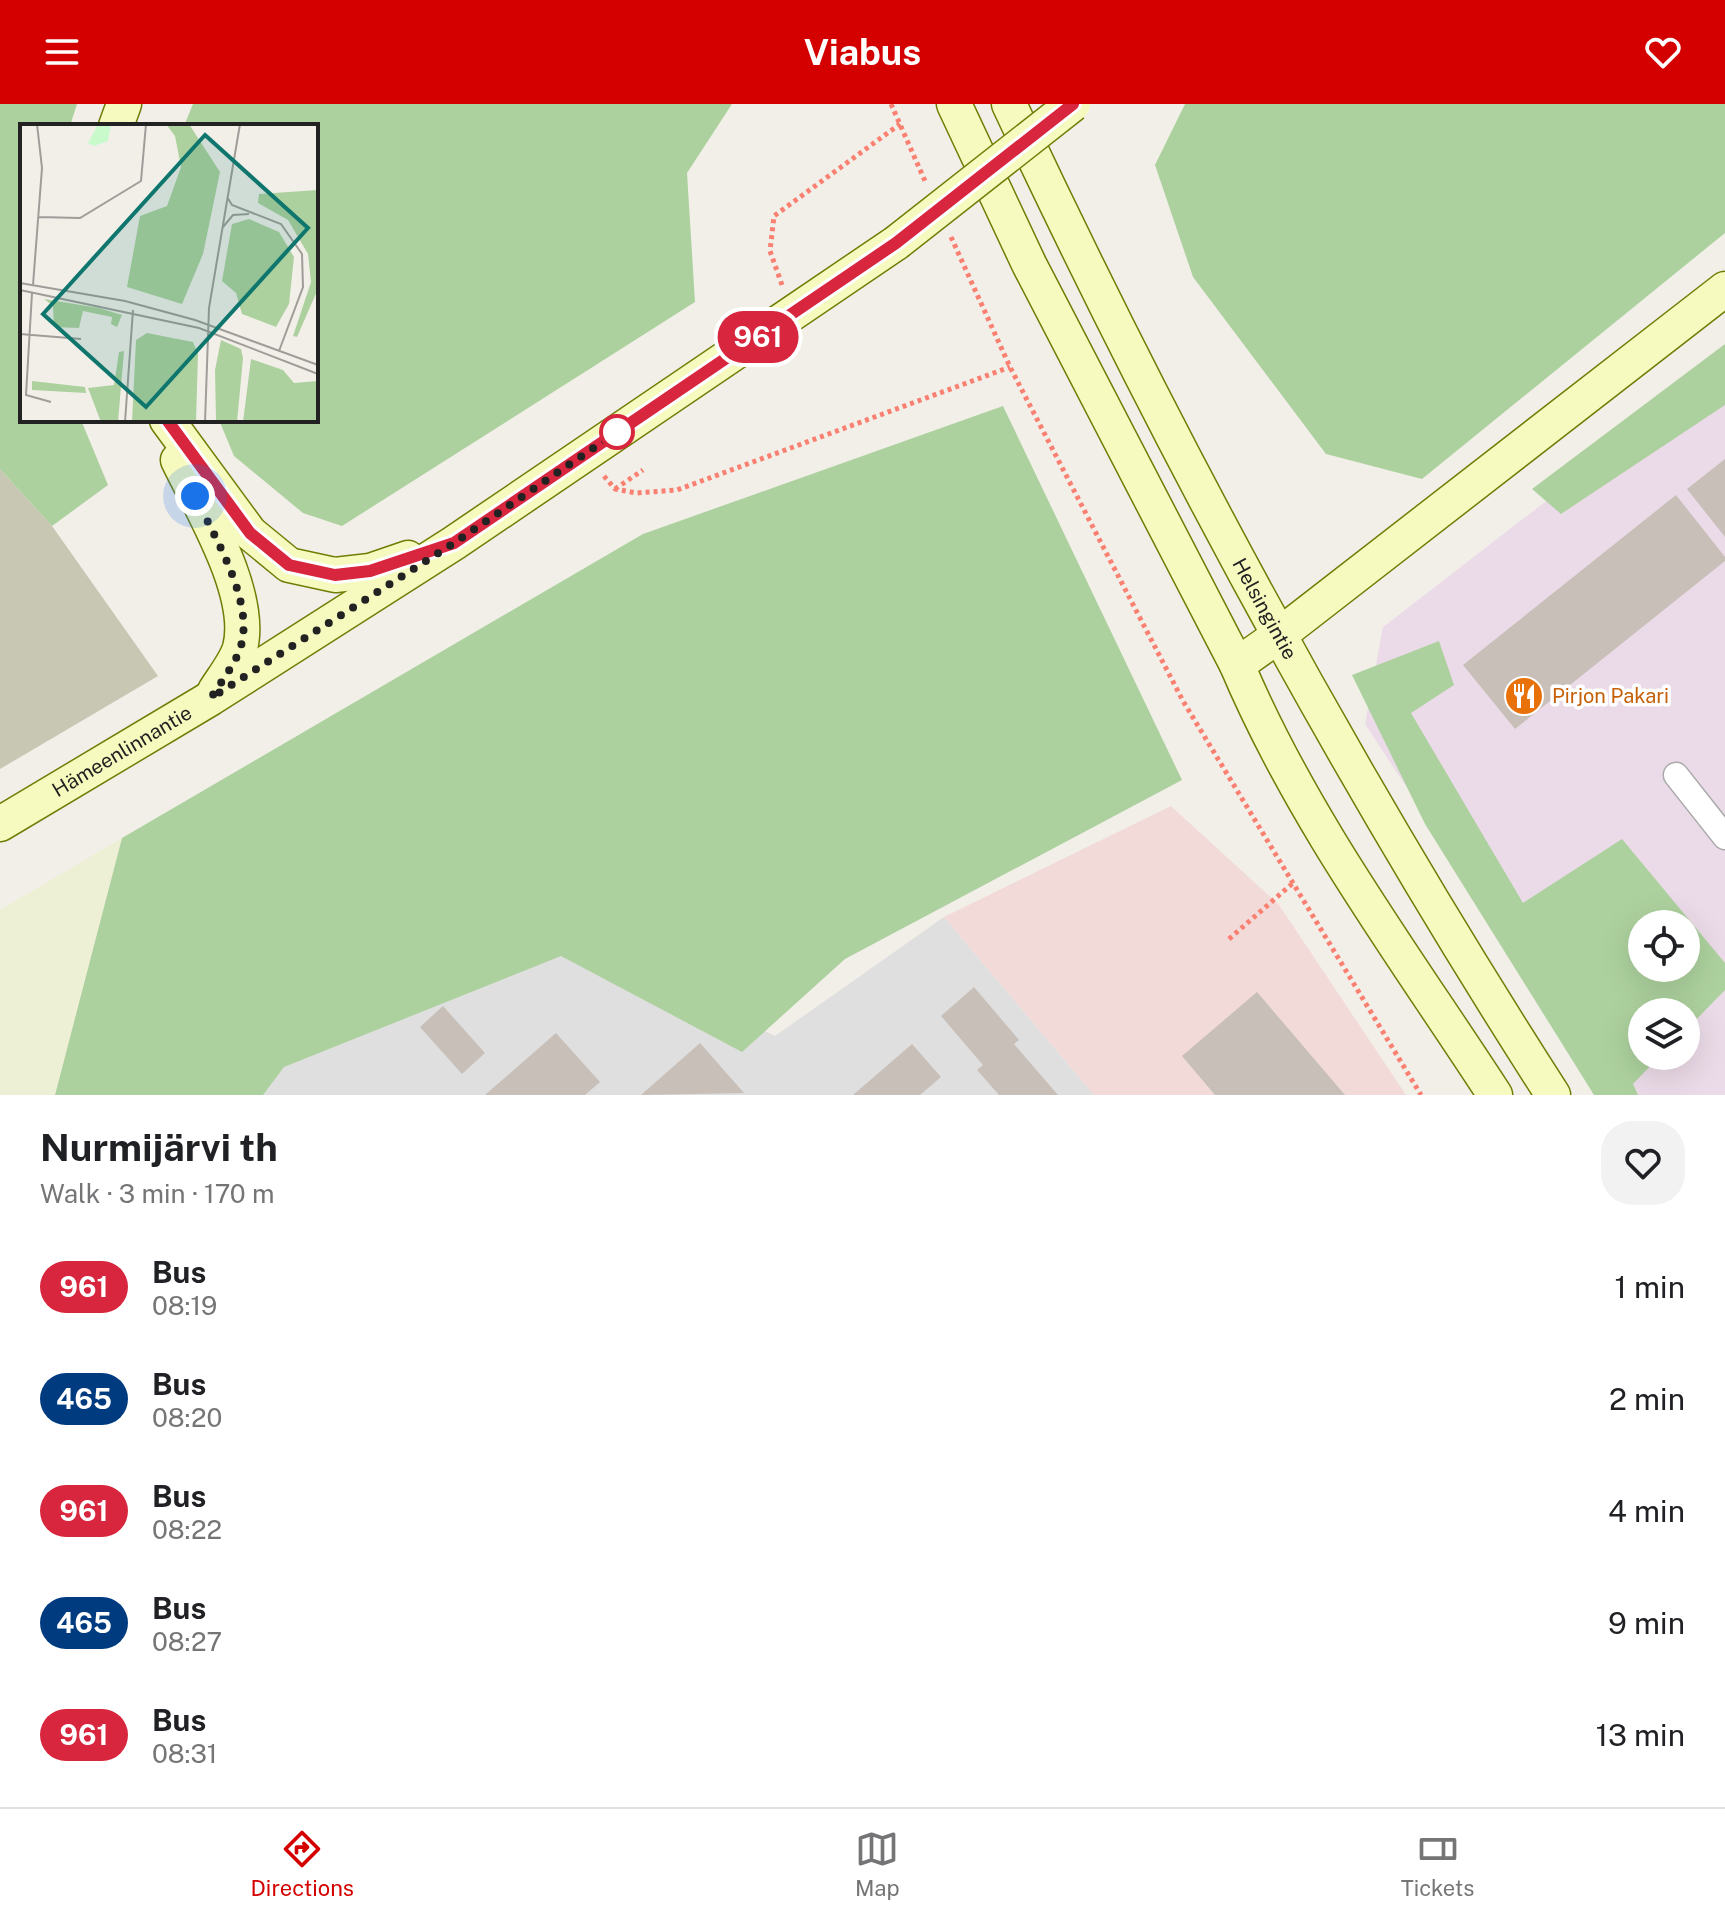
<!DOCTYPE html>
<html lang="en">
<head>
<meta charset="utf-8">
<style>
	:root { --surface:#fff; --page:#f2f2f2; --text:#202124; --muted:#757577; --line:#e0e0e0; --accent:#d40000 }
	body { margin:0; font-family:"Public Sans",sans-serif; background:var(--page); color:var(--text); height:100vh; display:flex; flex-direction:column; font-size:30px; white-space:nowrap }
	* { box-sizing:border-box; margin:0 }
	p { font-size:26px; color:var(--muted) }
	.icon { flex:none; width:44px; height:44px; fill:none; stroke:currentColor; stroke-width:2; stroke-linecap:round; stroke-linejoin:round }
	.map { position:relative; height:991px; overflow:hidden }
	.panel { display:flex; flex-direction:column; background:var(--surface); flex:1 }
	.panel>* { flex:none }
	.badge { padding:0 16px; border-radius:26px; font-size:28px; line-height:52px }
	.fabs { position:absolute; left:1628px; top:806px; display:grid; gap:16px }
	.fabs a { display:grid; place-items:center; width:72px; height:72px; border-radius:50%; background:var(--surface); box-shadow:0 8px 32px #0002; font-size:40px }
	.you { position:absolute; width:40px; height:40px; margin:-20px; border:6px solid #fff; border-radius:50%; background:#1a73e8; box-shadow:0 0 0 12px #1a73e833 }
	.map>.badge { position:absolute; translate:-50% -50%; box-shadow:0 0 0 4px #fff }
	.round { display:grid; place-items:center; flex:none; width:84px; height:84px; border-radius:32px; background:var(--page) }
	.head { display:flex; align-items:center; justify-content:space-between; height:136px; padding:0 40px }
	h1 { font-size:38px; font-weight:700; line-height:60px }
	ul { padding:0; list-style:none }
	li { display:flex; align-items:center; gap:24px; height:112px; padding:0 40px }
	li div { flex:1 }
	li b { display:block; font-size:30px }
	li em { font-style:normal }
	li .badge { min-width:88px; font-weight:700; text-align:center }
	header { display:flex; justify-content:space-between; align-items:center; height:104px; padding:0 40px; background:var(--accent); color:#fff; font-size:36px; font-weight:700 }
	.menu { display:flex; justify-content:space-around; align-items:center; height:112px; border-top:2px solid var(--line); background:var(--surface); font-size:22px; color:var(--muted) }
	.menu a { display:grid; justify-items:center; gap:4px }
	.menu .selected { color:var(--accent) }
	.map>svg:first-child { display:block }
	.residential { fill:#e0dfdf }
	.commercial { fill:#f2dad9 }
	.industrial { fill:#ebdbe8; fill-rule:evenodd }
	.construction { fill:#c7c7b4 }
	.farmland { fill:#eef0d5 }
	.forest { fill:#add19e; fill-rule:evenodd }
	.building { fill:#c7bfb8 }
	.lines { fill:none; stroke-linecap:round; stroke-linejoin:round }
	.minor-casing { stroke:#a9a9a9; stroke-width:27 }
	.secondary-casing { stroke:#707d05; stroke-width:37 }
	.path { stroke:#fa8072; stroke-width:5; stroke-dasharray:4 4; stroke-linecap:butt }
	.minor { stroke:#fff; stroke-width:24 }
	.secondary { stroke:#f7fabf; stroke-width:34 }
	.secondary-bridge-casing { stroke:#707d05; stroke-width:37; stroke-linecap:butt }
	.secondary-bridge { stroke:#f7fabf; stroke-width:34 }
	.line-casing { stroke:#fff; stroke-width:18 }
	.line { stroke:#d7263d; stroke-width:12 }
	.walk { stroke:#222; stroke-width:8; stroke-dasharray:0 14.4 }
	.stop-dot { fill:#fff; stroke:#d7263d; stroke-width:4 }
	.labels { text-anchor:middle; stroke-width:7; stroke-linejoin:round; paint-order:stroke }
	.street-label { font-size:20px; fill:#222; stroke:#fff }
	.food-label { font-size:20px; fill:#c56008; stroke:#fff; text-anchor:start }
	.inset-road { fill:none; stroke:#9f9d99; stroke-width:2 }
	.view { fill:#0f766e; fill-opacity:0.15; stroke:#0f766e; stroke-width:4 }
	.inset-edge { fill:none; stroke:#222; stroke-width:4 }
</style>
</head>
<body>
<header><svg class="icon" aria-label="menu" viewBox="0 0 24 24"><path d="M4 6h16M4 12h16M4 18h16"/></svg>Viabus<svg class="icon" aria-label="heart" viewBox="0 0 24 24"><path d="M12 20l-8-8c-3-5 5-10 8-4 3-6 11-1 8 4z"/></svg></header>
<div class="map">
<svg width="1725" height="991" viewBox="0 0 1725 991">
	<rect width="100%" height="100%" fill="#f2efe9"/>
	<!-- residential -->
	<path class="residential" d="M 944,813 L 1094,991 L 240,991 L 274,947 L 573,836 L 775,932 Z"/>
	<!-- commercial -->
	<path class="commercial" d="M 1171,702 L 1279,801 L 1406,991 L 1094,991 L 944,813 Z"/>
	<!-- industrial -->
	<path class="industrial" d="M 1725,259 L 1725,991 L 1609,991 L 1365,620 L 1383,523 ZM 1642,820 L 1686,820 L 1686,864 L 1642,864 ZM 1642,908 L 1686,908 L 1686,952 L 1642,952 Z"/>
	<!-- construction -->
	<path class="construction" d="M 0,365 L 52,422 L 158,572 L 0,665 Z"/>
	<!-- farmland -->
	<path class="farmland" d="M 122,734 L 55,991 L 0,991 L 0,806 Z"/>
	<!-- forest -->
	<path class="forest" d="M 0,0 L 77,0 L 70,22 L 22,22 L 22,316 L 81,316 L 108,381 L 52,422 L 0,365 Z
		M 193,0 L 732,0 L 687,69 L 695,198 L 342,422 L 303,409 L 234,352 L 219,316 L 316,316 L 316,22 L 184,22 Z
		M 1185,0 L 1725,0 L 1725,129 L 1422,375 L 1326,350 L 1193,173 L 1155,61 Z
		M 1725,240 L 1725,301 L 1561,410 L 1532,385 Z
		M 1003,302 L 1182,676 L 845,855 L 742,948 L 561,852 L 284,963 L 263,991 L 55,991 L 122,734 L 643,430 Z
		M 1439,537 L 1454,581 L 1411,609 L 1523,799 L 1622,735 L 1725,859 L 1725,886 L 1686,926 L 1686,908 L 1642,908 L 1642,952 L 1660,952 L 1633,980 L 1638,991 L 1594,991 L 1425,720 L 1352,571 ZM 1642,820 L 1686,820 L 1686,864 L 1642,864 Z"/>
	<!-- building -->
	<path class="building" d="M 1725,355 L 1725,433 L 1687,385 Z
		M 1676,391 L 1725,453 L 1725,457 L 1515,625 L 1463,561 Z
		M 974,883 L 1019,936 L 1014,940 L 1058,991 L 999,991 L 977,966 L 983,961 L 941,912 Z
		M 1257,888 L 1345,991 L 1215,991 L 1182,952 Z
		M 443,902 L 485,949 L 462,970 L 420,923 Z
		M 556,929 L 600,978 L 585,991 L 485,991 Z
		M 700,939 L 744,989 L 641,991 Z
		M 912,940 L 941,973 L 920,991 L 853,991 Z"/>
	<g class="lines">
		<defs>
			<path id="minor" d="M 1676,671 L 1725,733"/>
			<g id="secondary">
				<path d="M 954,0 L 1029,160 L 1237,561 C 1302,715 1404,851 1495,991"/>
				<path id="s1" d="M 1009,0 C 1169,341 1349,674 1553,991"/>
				<path d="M 116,22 L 124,0"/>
				<path d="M 167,316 L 250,429 L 289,461 L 335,471 L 370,467 L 408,454"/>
				<path d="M 178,356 C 201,404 254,490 240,544 C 236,558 223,574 215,587"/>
				<path d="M 1237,561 L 1278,532 L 1725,185"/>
				<path id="s2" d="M 0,720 L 211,594 L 454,439 L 896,139"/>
			</g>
		</defs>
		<!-- minor casing -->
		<use href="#minor" class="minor-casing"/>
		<!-- secondary casing -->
		<use href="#secondary" class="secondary-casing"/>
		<!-- path -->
		<path class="path" d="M 891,0 L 925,77
			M 951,133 L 1010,263 L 1183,597 L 1421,991
			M 782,181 L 770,147 L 774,112 L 900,20
			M 604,372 L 615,385 L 636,389 L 677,386 L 1010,263
			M 615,385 L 643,366
			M 1229,835 L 1293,779"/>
		<!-- minor -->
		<use href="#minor" class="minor"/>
		<!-- secondary -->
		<use href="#secondary" class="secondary"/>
		<defs>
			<path id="secondary-bridge" d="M 896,139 L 1073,0"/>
		</defs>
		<!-- secondary-bridge casing -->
		<use href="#secondary-bridge" class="secondary-bridge-casing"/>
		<!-- secondary-bridge -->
		<use href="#secondary-bridge" class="secondary-bridge"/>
	</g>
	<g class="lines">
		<defs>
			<path id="line" d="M 167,316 L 250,429 L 289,461 L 335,471 L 370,467 L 454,439 L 896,139 L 1073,0"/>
		</defs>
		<!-- line casing -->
		<use href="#line" class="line-casing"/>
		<!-- line -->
		<use href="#line" class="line"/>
		<!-- walk -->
		<path class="walk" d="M 195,392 C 214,433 256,499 240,545 C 234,562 220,579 211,594 L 454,439 L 617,328"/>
	</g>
	<!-- icons -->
	<defs>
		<symbol id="restaurant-disc" viewBox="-11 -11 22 22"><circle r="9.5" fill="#e8710a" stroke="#fff"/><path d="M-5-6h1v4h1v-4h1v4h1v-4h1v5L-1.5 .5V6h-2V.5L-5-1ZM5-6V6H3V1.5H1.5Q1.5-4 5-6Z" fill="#fff"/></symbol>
	</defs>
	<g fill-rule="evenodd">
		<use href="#restaurant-disc" x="1502" y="570" width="44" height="44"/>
	</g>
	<!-- markers -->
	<circle class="stop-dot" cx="617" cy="328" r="16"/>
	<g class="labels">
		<!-- street labels -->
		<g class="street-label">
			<text dy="7" stroke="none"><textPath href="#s1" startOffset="566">Helsingintie</textPath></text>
			<text dy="7" stroke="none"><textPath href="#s2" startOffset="142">Hämeenlinnantie</textPath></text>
		</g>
		<!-- food labels -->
		<g class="food-label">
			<text x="1552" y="599">Pirjon Pakari</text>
		</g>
	</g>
	<!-- overview -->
	<g transform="translate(20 20)">
		<rect width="298" height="298" fill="#f2efe9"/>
		<path d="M 146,0 L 169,0 L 200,48 L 183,130 L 162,180 L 107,163 L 120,92 L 147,82 L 161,43 L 155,12 ZM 298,66 L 298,165 L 277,213 L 273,212 L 291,158 L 288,130 L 268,96 L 238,79 L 239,70 ZM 229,95 L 259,108 L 274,133 L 269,180 L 256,203 L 222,190 L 216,169 L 202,157 L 212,100 ZM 24,175 L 79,184 L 102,191 L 97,203 L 91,200 L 92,193 L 63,187 L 59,204 L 34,203 L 33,182 ZM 127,209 L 173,218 L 178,230 L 176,298 L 112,298 L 116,216 ZM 201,216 L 221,225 L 223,234 L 217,298 L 196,298 L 195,246 ZM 104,227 L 98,298 L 81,298 L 68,264 L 94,261 L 99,228 ZM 231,235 L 263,246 L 274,259 L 298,257 L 298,298 L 223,298 ZM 12,257 L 65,263 L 66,269 L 12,266 Z" fill="#add19e"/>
		<path d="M 78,0 L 91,0 L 88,17 L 74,22 L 68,19 Z" fill="#c8facc"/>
		<path class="inset-road" d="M 207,73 L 212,81 L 261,100 L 282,130 L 283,163 L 259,227M 18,93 L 60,94 L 121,57 L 126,0M 203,103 L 213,91 L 229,90M 0,159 L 105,177 L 175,196 L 298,241M 13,161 L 22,44 L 17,0M 0,166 L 179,204 L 298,250M 12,169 L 6,271 L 31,278M 0,210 L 61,215M 105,298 L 113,186M 185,298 L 189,184 L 220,0"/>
		<path class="view" d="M 185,11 L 288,104 L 126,283 L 23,190 Z"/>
		<rect width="298" height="298" class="inset-edge"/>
	</g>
</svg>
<div class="fabs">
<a><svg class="icon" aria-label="locate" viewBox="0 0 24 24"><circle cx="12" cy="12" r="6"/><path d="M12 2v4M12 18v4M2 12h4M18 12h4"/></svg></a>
<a><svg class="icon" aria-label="layers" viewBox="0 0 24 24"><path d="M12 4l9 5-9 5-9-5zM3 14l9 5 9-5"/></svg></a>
</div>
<div class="you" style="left:195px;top:392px"></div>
<b class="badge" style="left:758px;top:233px;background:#d7263d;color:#fff">961</b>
</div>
<section class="panel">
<div class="head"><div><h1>Nurmijärvi th</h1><p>Walk · 3 min · 170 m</p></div><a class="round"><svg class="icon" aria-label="heart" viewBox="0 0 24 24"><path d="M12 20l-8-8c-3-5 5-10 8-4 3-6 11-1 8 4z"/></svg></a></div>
<ul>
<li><span class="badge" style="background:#d7263d;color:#fff">961</span><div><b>Bus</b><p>08:19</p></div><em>1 min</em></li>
<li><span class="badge" style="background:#003b80;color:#fff">465</span><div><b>Bus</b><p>08:20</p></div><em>2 min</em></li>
<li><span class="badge" style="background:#d7263d;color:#fff">961</span><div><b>Bus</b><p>08:22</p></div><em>4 min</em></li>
<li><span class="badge" style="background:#003b80;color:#fff">465</span><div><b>Bus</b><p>08:27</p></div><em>9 min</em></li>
<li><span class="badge" style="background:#d7263d;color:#fff">961</span><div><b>Bus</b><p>08:31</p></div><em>13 min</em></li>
</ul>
</section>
<nav class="menu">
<a class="selected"><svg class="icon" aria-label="directions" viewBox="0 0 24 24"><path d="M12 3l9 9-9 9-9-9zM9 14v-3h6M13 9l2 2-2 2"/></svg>Directions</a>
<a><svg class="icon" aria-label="map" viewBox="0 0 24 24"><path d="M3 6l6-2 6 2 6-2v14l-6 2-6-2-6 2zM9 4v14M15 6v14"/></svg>Map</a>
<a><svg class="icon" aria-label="tickets" viewBox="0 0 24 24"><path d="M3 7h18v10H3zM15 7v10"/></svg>Tickets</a>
</nav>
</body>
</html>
